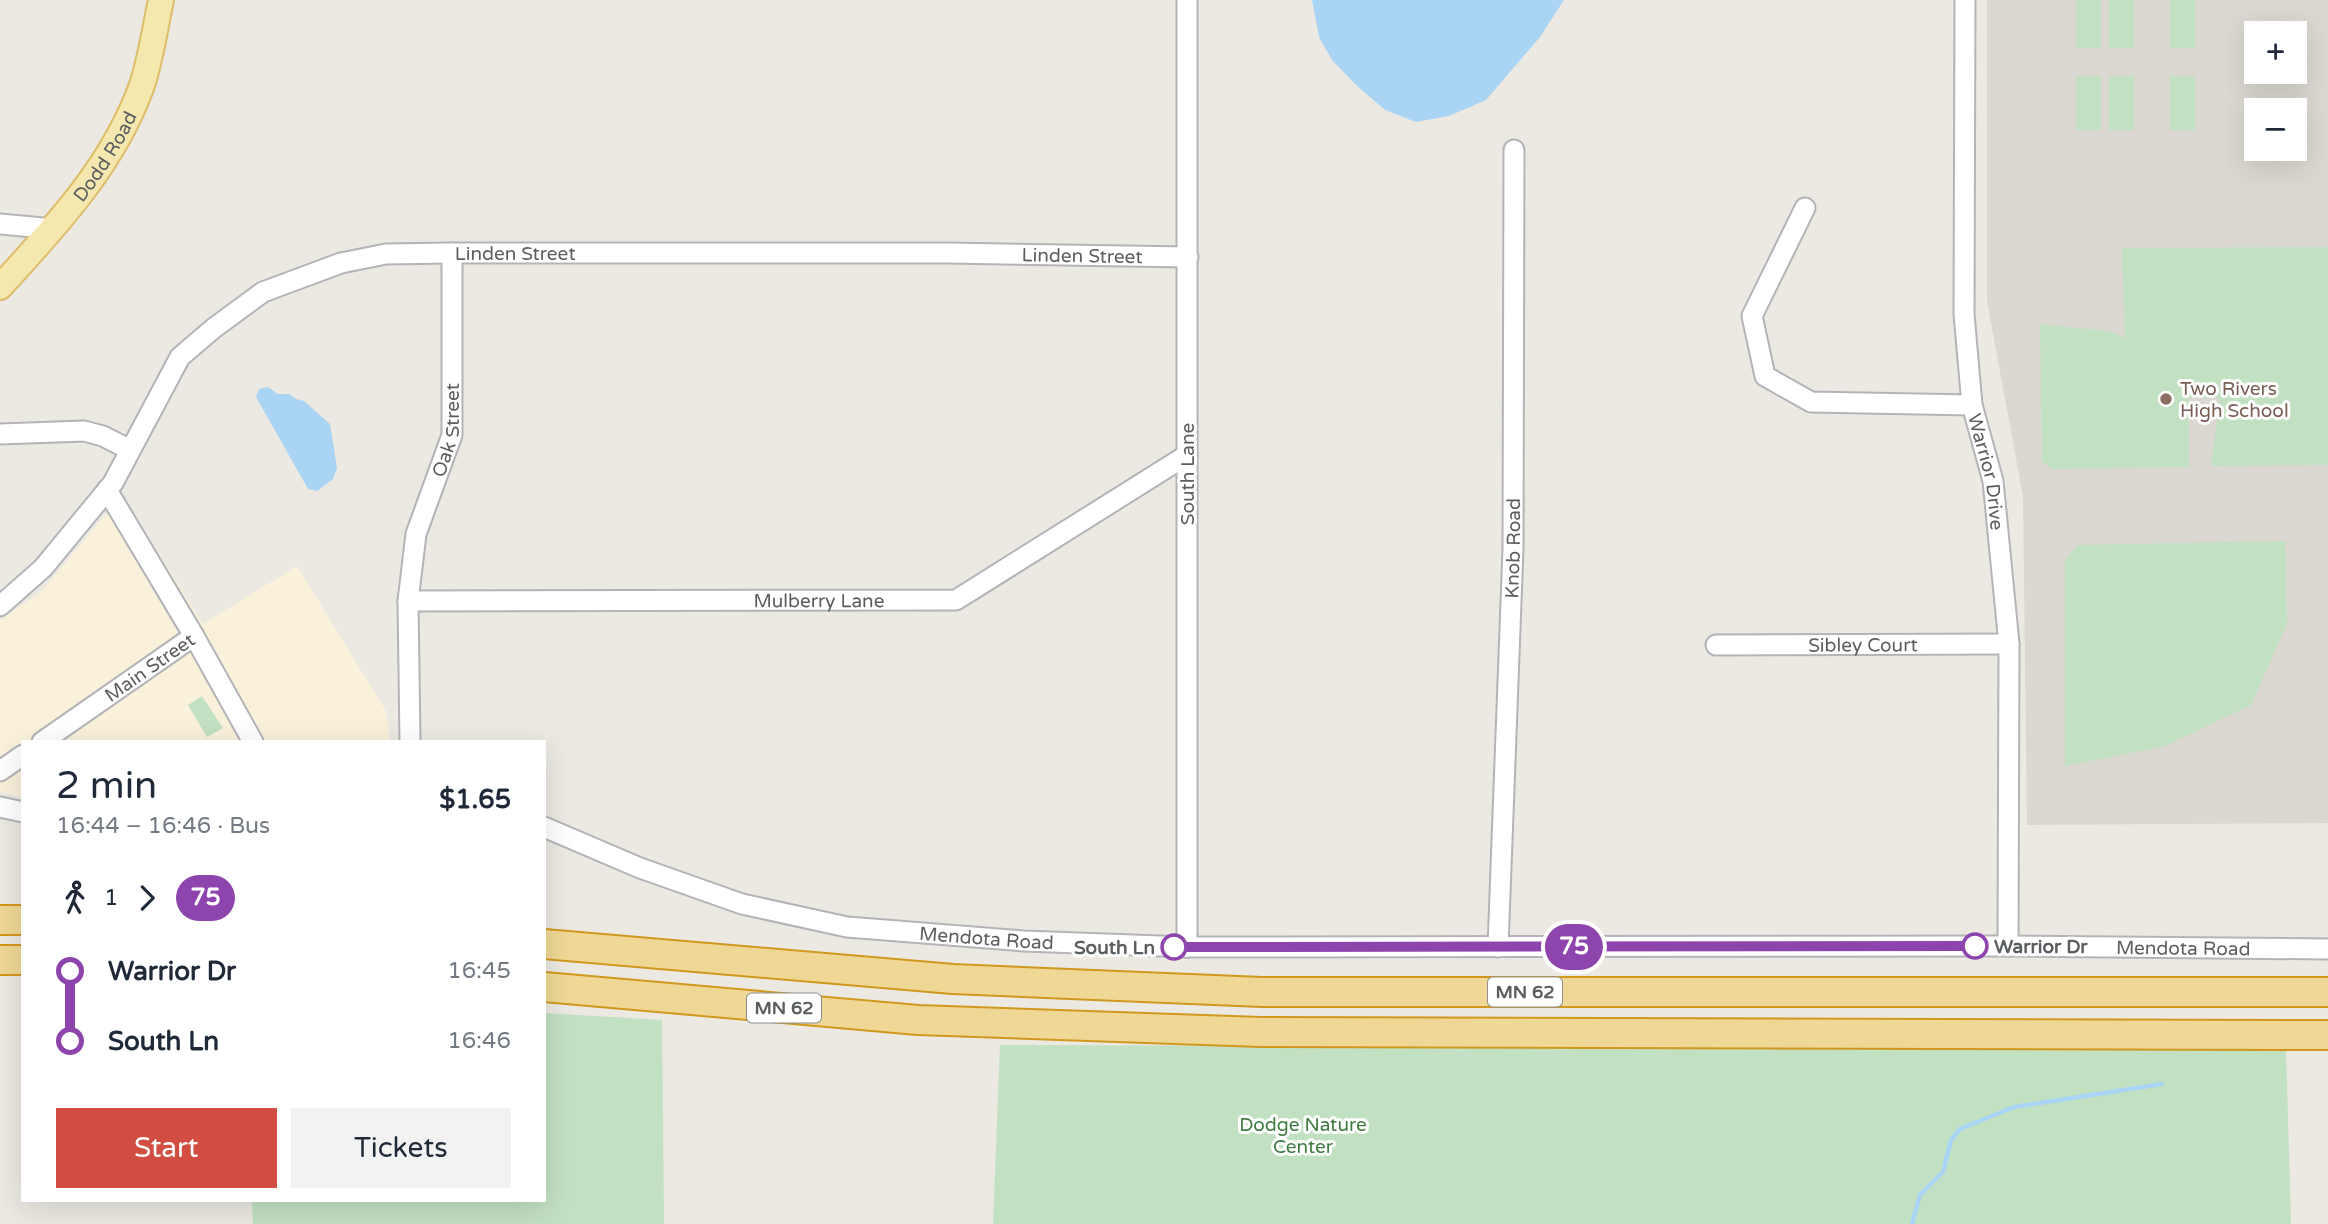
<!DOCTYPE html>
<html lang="en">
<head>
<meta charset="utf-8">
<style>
	:root { --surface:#fff; --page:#f2f2f3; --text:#1f2937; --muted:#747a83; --accent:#d24d42 }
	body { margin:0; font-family:"Varela Round",sans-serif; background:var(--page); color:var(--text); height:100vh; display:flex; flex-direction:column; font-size:26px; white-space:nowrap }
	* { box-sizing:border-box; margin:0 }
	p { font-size:23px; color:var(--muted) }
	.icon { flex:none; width:38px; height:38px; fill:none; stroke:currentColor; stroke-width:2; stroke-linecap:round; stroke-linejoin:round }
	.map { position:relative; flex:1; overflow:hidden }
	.details { position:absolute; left:21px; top:740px; width:525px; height:462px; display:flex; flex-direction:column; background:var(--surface); border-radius:0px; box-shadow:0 7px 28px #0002 }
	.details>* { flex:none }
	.badge { padding:0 14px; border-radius:23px; font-size:24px; line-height:46px }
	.fabs { position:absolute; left:2244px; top:21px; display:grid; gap:14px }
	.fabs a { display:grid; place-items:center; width:63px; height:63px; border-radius:0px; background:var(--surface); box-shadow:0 7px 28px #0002; font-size:35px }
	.map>.badge { position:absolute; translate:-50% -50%; box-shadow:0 0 0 4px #fff }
	.legs { display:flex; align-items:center; gap:10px; height:77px; padding:0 35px; font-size:23px }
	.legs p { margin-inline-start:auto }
	.headline { display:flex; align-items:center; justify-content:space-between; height:119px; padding:0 35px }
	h1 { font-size:38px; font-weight:600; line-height:52px }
	.primary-button { display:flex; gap:14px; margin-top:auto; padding:14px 35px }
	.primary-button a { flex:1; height:80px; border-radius:0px; background:var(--accent); color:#fff; font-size:28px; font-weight:600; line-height:80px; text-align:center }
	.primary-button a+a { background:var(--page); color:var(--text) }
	ul { padding:0 35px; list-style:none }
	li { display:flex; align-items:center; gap:24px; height:70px; font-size:26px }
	li i { display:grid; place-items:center; width:10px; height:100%; margin:0 9px; background:currentColor }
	li i::after { content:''; width:18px; height:18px; margin:-9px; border:5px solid; border-radius:50%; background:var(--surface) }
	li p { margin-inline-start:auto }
	li:first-child i { background:linear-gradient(#0000 50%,currentColor 0) }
	li:last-child i { background:linear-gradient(currentColor 50%,#0000 0) }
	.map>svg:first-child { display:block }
	.commercial { fill:#f9f1da }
	.education { fill:#dbd8d1; fill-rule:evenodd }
	.green { fill:#c2e0c2 }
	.water { fill:#aad4f3 }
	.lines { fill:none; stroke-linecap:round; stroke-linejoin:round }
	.stream { stroke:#aad4f3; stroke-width:4.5 }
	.minor-casing { stroke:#b3b4b8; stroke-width:23 }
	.major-casing { stroke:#debd69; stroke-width:28 }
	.highway-casing { stroke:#d1981d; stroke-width:32 }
	.minor { stroke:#fff; stroke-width:19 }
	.major { stroke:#f4e8af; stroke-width:24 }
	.highway { stroke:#efd896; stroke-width:28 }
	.line-1-casing { stroke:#fff; stroke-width:16 }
	.line-1 { stroke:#8e44ad; stroke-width:10 }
	.education-dot { fill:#8d6e63; stroke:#fff; stroke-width:2.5 }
	.stop-1-dot { fill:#fff; stroke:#8e44ad; stroke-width:3.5 }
	.labels { text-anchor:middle; stroke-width:6; stroke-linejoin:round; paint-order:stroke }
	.shield { fill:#fff; stroke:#8c8e90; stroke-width:2 }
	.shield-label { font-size:18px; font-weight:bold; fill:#5b5e61 }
	.street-label { font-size:19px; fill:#5b5e61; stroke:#fff }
	.education-label { font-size:19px; fill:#785e54; stroke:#fff; text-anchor:start }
	.stop-label { font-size:19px; font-weight:bold; fill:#5b5e61; stroke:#fff; text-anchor:start }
	.park-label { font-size:19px; fill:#3f7c41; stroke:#fff }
</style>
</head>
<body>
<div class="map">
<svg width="2328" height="1224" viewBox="0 0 2328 1224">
	<rect width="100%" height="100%" fill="#ebe9e2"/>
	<!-- commercial -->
	<path class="commercial" d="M 122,495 L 203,624 L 297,566 L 386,711 L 390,742 L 23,742 L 23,799 L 0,791 L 0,620 L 41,592 Z"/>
	<!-- education -->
	<path class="education" d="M 1987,0 L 2328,0 L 2328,823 L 2027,825 L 2023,497 L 1987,301 ZM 2256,33 L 2294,33 L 2294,72 L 2256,72 ZM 2256,110 L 2294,110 L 2294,149 L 2256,149 Z"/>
	<!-- green -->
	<path class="green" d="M 2076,0 L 2101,0 L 2101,48 L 2076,48 Z
		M 2109,0 L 2134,0 L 2134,48 L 2109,48 Z
		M 2170,0 L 2195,0 L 2195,48 L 2170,48 Z
		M 2076,76 L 2101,76 L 2101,130 L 2076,130 Z
		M 2109,76 L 2134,76 L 2134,130 L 2109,130 Z
		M 2170,76 L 2195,76 L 2195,130 L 2170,130 Z
		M 2328,247 L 2328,465 L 2211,466 L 2220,398 L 2187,398 L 2189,402 L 2189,467 L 2052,469 L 2042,461 L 2040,324 L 2108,331 L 2125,338 L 2122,248 Z
		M 2285,541 L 2287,624 L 2251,705 L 2165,746 L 2065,766 L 2065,560 L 2077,545 Z
		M 202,696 L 223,728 L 207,737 L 188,705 Z
		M 544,1013 L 662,1020 L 664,1224 L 253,1224 L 252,1201 L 544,1200 Z
		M 1000,1045 L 2286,1050 L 2291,1224 L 993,1224 Z"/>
	<!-- water -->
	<path class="water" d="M 1312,0 L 1564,0 L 1540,37 L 1486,100 L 1449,116 L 1416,122 L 1385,110 L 1355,84 L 1332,60 L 1319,37 Z
		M 268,387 L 278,394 L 289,394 L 296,399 L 304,401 L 330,424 L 337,468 L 333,479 L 317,491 L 308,489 L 256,397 L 259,389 Z"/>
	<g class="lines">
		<!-- stream -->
		<path class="stream" d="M 1912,1224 L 1920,1195 L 1943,1172 L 1951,1140 L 1960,1129 L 2014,1107 L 2162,1084"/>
		<defs>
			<g id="minor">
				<path id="s1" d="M 1965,0 L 1964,314 L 1972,405 L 1993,481 L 2009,644 L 2008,946"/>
				<path d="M 1805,208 L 1752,316 L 1765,376 L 1811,402 L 1972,405"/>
				<path d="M 0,224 L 54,229"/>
				<path d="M 0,434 L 84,431 L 103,436 L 130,450"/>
				<path d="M 107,490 L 194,636 L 253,742"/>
				<path id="s2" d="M 408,601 L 956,600 L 1187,455"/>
				<path id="s3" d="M 0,606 L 43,568 L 113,483 L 180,357 L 214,328 L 263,292 L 341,263 L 386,254 L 452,253 L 948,253 L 1188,257"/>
				<path id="s4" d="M 1716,645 L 2009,644"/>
				<path id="s5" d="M 42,742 L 194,636"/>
				<path id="s6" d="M 410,742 L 408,601 L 416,534 L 452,435 L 452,253"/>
				<path d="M 0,771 L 23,755"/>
				<path d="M 0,807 L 23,812"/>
				<path id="s7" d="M 544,827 L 640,868 L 742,904 L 847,927 L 1024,941 L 1187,947 L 2008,946 L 2328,949"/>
				<path d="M 1187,947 L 1187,0"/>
				<path id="s8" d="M 1498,947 L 1513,549 L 1514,150"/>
			</g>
			<g id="major">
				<path id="s9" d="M 0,287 C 56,226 114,164 142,85 C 151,58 155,28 161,0"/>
			</g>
			<path id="highway" d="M 0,920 L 23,920
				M 544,944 L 953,979 L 1262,992 L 2328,992
				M 0,960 L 23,960
				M 544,987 L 918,1020 L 1261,1032 L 2328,1035"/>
		</defs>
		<!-- minor casing -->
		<use href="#minor" class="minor-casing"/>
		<!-- major casing -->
		<use href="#major" class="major-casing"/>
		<!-- highway casing -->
		<use href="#highway" class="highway-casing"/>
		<!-- minor -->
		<use href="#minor" class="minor"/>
		<!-- major -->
		<use href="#major" class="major"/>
		<!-- highway -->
		<use href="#highway" class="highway"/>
	</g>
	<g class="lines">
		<defs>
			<path id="line-1" d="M 1174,947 L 1975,946"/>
		</defs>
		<!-- line-1 casing -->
		<use href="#line-1" class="line-1-casing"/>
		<!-- line-1 -->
		<use href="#line-1" class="line-1"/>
	</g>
	<!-- markers -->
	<circle class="education-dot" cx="2166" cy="399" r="7"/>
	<g class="stop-1-dot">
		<circle cx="1975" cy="946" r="12"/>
		<circle cx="1174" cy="947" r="12"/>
	</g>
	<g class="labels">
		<!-- shield labels -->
		<g class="shield">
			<rect x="1488" y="977.5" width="74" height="29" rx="5"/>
			<rect x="747" y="993.5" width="74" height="29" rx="5"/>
		</g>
		<g class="shield-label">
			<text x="1525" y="998">MN 62</text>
			<text x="784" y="1014">MN 62</text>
		</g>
		<!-- street labels -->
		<g class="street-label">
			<text dy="7" stroke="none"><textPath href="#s9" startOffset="168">Dodd Road</textPath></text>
			<text dy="7" stroke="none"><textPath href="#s3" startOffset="674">Linden Street</textPath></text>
			<text dy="7" stroke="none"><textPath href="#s3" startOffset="1241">Linden Street</textPath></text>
			<text dy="7" stroke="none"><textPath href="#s6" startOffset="318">Oak Street</textPath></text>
			<text dy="7" stroke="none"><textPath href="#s1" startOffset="474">Warrior Drive</textPath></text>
			<text transform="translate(1187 474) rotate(-90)" y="7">South Lane</text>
			<text dy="7" stroke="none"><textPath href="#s8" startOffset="399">Knob Road</textPath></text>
			<text dy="7" stroke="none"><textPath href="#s2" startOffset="411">Mulberry Lane</textPath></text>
			<text dy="7" stroke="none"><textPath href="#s4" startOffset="147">Sibley Court</textPath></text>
			<text dy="7" stroke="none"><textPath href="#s5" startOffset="131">Main Street</textPath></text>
			<text dy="7" stroke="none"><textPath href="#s7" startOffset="460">Mendota Road</textPath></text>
			<text dy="7" stroke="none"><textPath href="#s7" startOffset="1657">Mendota Road</textPath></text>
		</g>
		<!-- education labels -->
		<g class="education-label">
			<text x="2180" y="395">Two Rivers<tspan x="2180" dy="22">High School</tspan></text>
		</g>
		<!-- stop labels -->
		<g class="stop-label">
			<text x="1994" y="953">Warrior Dr</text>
			<text x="1155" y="954" text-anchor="end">South Ln</text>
		</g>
		<!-- park labels -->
		<g class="park-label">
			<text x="1303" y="1131">Dodge Nature<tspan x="1303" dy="22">Center</tspan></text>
		</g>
	</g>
</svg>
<div class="fabs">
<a>+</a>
<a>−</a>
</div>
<b class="badge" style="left:1574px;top:947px;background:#8e44ad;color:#fff">75</b>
<section class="details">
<div class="headline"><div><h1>2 min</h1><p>16:44 – 16:46 · Bus</p></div><b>$1.65</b></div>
<div class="legs"><svg class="icon" aria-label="walk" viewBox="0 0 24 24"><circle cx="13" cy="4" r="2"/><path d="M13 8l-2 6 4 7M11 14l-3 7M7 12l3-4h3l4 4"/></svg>1<svg class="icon" aria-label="forward" viewBox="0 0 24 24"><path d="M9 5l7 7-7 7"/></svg><b class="badge" style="background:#8e44ad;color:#fff">75</b></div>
<ul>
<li><i style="color:#8e44ad"></i><b>Warrior Dr</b><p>16:45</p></li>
<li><i style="color:#8e44ad"></i><b>South Ln</b><p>16:46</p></li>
</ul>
<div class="primary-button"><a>Start</a><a>Tickets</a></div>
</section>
</div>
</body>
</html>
